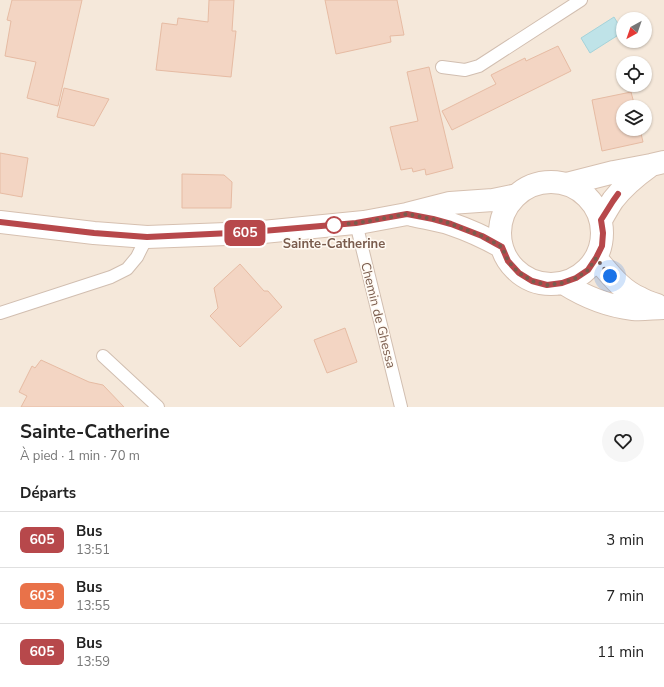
<!DOCTYPE html>
<html lang="fr">
<head>
<meta charset="utf-8">
<style>
	:root { --surface:#fff; --page:#f6f6f6; --text:#222; --muted:#767676; --line:#e0e0e0 }
	body { margin:0; font-family:"Nunito Sans",sans-serif; background:var(--page); color:var(--text); height:100vh; display:flex; flex-direction:column; font-size:15px; white-space:nowrap }
	* { box-sizing:border-box; margin:0 }
	p { font-size:13px; color:var(--muted) }
	.icon { flex:none; width:22px; height:22px; fill:none; stroke:currentColor; stroke-width:2; stroke-linecap:round; stroke-linejoin:round }
	.map { position:relative; height:407px; overflow:hidden }
	.sheet { display:flex; flex-direction:column; background:var(--surface); flex:1 }
	.sheet>* { flex:none }
	.badge { padding:0 8px; border-radius:6px; font-size:14px; line-height:26px }
	.needle { width:26px; rotate:220deg }
	.tools { position:absolute; left:616px; top:12px; display:grid; gap:8px }
	.tools a { display:grid; place-items:center; width:36px; height:36px; border-radius:50%; background:var(--surface); box-shadow:0 1px 3px #0004; font-size:20px }
	.you { position:absolute; width:20px; height:20px; margin:-10px; border:3px solid #fff; border-radius:50%; background:#1a73e8; box-shadow:0 0 0 6px #1a73e833 }
	.map>.badge { position:absolute; translate:-50% -50%; box-shadow:0 0 0 2px #fff }
	h2 { padding:0 20px; font-size:15px; line-height:36px }
	.round { display:grid; place-items:center; flex:none; width:42px; height:42px; border-radius:21px; background:var(--page) }
	.head { display:flex; align-items:center; justify-content:space-between; height:68px; padding:0 20px }
	h1 { font-size:19px; font-weight:700; line-height:30px }
	ul { padding:0; list-style:none }
	li { display:flex; align-items:center; gap:12px; height:56px; padding:0 20px; border-top:1px solid var(--line) }
	li div { flex:1 }
	li b { display:block; font-size:15px }
	li em { font-style:normal }
	li .badge { min-width:44px; font-weight:700; text-align:center }
	.map>svg:first-child { display:block }
	.residential { fill:#f5e8da; fill-rule:evenodd }
	.water { fill:#bfe3e8; stroke:#a5d3da }
	.building { fill:#f3d5c3; stroke:#e6bba3 }
	.lines { fill:none; stroke-linecap:round; stroke-linejoin:round }
	.service-casing { stroke:#d1beb0; stroke-width:14 }
	.secondary-casing { stroke:#d6c0b0; stroke-width:24 }
	.service { stroke:#fff; stroke-width:12 }
	.secondary { stroke:#fff; stroke-width:22 }
	.line-casing { stroke:#fff; stroke-width:9 }
	.line { stroke:#b7484b; stroke-width:6 }
	.walk { stroke:#7a5c4d; stroke-width:4; stroke-dasharray:0 7.2 }
	.stop-dot { fill:#fff; stroke:#b7484b; stroke-width:2 }
	.labels { text-anchor:middle; stroke-width:3; stroke-linejoin:round; paint-order:stroke }
	.stop-label { font-size:13px; font-weight:bold; fill:#7a5c4d; stroke:#fffaf3 }
	.street-label { font-size:13px; fill:#7a5c4d; stroke:#fffaf3 }
</style>
</head>
<body>
<div class="map">
<svg width="664" height="407" viewBox="0 0 664 407">
	<rect width="100%" height="100%" fill="#fdf6ec"/>
	<!-- residential -->
	<path class="residential" d="M 0,0 L 664,0 L 664,407 L 0,407 ZM 623,19 L 645,19 L 645,41 L 623,41 ZM 623,63 L 645,63 L 645,85 L 623,85 ZM 623,107 L 645,107 L 645,129 L 623,129 Z"/>
	<!-- water -->
	<path class="water" d="M 614,17 L 623,32 L 590,53 L 581,38 Z"/>
	<!-- building -->
	<path class="building" d="M 12,0 L 82,0 L 58,106 L 27,98 L 36,62 L 5,56 L 11,21 L 7,20 Z
		M 209,0 L 234,0 L 232,31 L 236,31 L 231,77 L 156,70 L 162,23 L 177,25 L 178,18 L 208,22 Z
		M 325,0 L 397,0 L 404,35 L 390,36 L 391,42 L 336,54 Z
		M 558,46 L 571,71 L 452,130 L 442,111 L 496,84 L 491,75 L 525,58 L 526,61 Z
		M 429,67 L 453,168 L 426,175 L 425,169 L 413,172 L 412,168 L 401,170 L 390,127 L 418,121 L 407,72 Z
		M 64,88 L 109,99 L 94,126 L 57,117 Z
		M 631,92 L 635,107 L 623,107 L 623,129 L 640,129 L 643,142 L 602,151 L 592,100 Z
		M 0,153 L 28,158 L 22,197 L 0,193 Z
		M 182,174 L 224,175 L 232,182 L 231,208 L 182,208 Z
		M 240,264 L 264,291 L 268,291 L 282,307 L 240,347 L 210,316 L 218,308 L 214,288 Z
		M 345,328 L 357,362 L 327,373 L 314,340 Z
		M 41,360 L 89,382 L 103,385 L 124,407 L 21,407 L 27,396 L 19,392 L 32,366 L 35,368 Z"/>
	<g class="lines">
		<defs>
			<path id="service" d="M 442,67 L 465,70 L 479,66 L 581,0
				M 356,223 L 401,407
				M 0,313 L 111,277 L 127,269 L 137,257 L 147,237
				M 103,356 L 158,407"/>
			<path id="secondary" d="M500 233a51 51 0 1 1 102 0a51 51 0 1 1-102 0Z
				M 567,184 L 614,172 L 651,165 L 664,162
				M 412,215 C 425,218 439,220 451,224 C 469,230 486,238 502,247
				M 601,220 C 605,213 609,206 613,200 C 623,187 636,176 650,166
				M 0,222 L 94,233 L 147,237 L 253,233 L 364,222 L 407,214 L 450,203 L 493,200 L 517,195
				M 596,258 C 609,273 621,290 640,298 C 645,301 651,303 657,305
				M 563,283 C 585,297 606,306 633,309 C 643,310 654,308 664,308"/>
		</defs>
		<!-- service casing -->
		<use href="#service" class="service-casing"/>
		<!-- secondary casing -->
		<use href="#secondary" class="secondary-casing"/>
		<!-- service -->
		<use href="#service" class="service"/>
		<!-- secondary -->
		<use href="#secondary" class="secondary"/>
	</g>
	<g class="lines">
		<defs>
			<path id="line" d="M 0,222 L 94,233 L 147,237 L 252,232 L 356,223 L 407,214 L 433,219 L 451,224 L 482,236 L 502,247 L 508,261 L 519,273 L 532,281 L 547,285 L 562,283 L 576,278 L 588,270 L 596,258 L 602,246 L 603,233 L 601,220 L 613,201 L 618,194"/>
		</defs>
		<!-- line casing -->
		<use href="#line" class="line-casing"/>
		<!-- line -->
		<use href="#line" class="line"/>
		<!-- walk -->
		<path class="walk" d="M 334,225 L 327,226 L 364,222 L 407,214 L 442,221 L 451,224 L 482,236 L 502,247 L 508,261 L 519,273 L 532,281 L 547,285 L 562,283 L 576,278 L 588,270 L 596,258 L 610,276"/>
	</g>
	<!-- markers -->
	<circle class="stop-dot" cx="334" cy="225" r="8"/>
	<g class="labels">
		<!-- stop labels -->
		<g class="stop-label">
			<text x="334" y="248">Sainte-Catherine</text>
		</g>
		<!-- street labels -->
		<g class="street-label">
			<text transform="translate(379 315) rotate(76)" y="5">Chemin de Ghessa</text>
		</g>
	</g>
</svg>
<div class="tools">
<a><svg class="needle" viewBox="-14 -14 28 28"><path d="M0-13l5 13h-10z" fill="#e53935"/><path d="M0 13l5-13h-10z" fill="#767676"/></svg></a>
<a><svg class="icon" aria-label="locate" viewBox="0 0 24 24"><circle cx="12" cy="12" r="6"/><path d="M12 2v4M12 18v4M2 12h4M18 12h4"/></svg></a>
<a><svg class="icon" aria-label="layers" viewBox="0 0 24 24"><path d="M12 4l9 5-9 5-9-5zM3 14l9 5 9-5"/></svg></a>
</div>
<div class="you" style="left:610px;top:276px"></div>
<b class="badge" style="left:245px;top:233px;background:#b7484b;color:#fff">605</b>
</div>
<section class="sheet">
<div class="head"><div><h1>Sainte-Catherine</h1><p>À pied · 1 min · 70 m</p></div><a class="round"><svg class="icon" aria-label="heart" viewBox="0 0 24 24"><path d="M12 20l-8-8c-3-5 5-10 8-4 3-6 11-1 8 4z"/></svg></a></div>
<h2>Départs</h2>
<ul>
<li><span class="badge" style="background:#b7484b;color:#fff">605</span><div><b>Bus</b><p>13:51</p></div><em>3 min</em></li>
<li><span class="badge" style="background:#e97249;color:#fff">603</span><div><b>Bus</b><p>13:55</p></div><em>7 min</em></li>
<li><span class="badge" style="background:#b7484b;color:#fff">605</span><div><b>Bus</b><p>13:59</p></div><em>11 min</em></li>
</ul>
</section>
</body>
</html>
